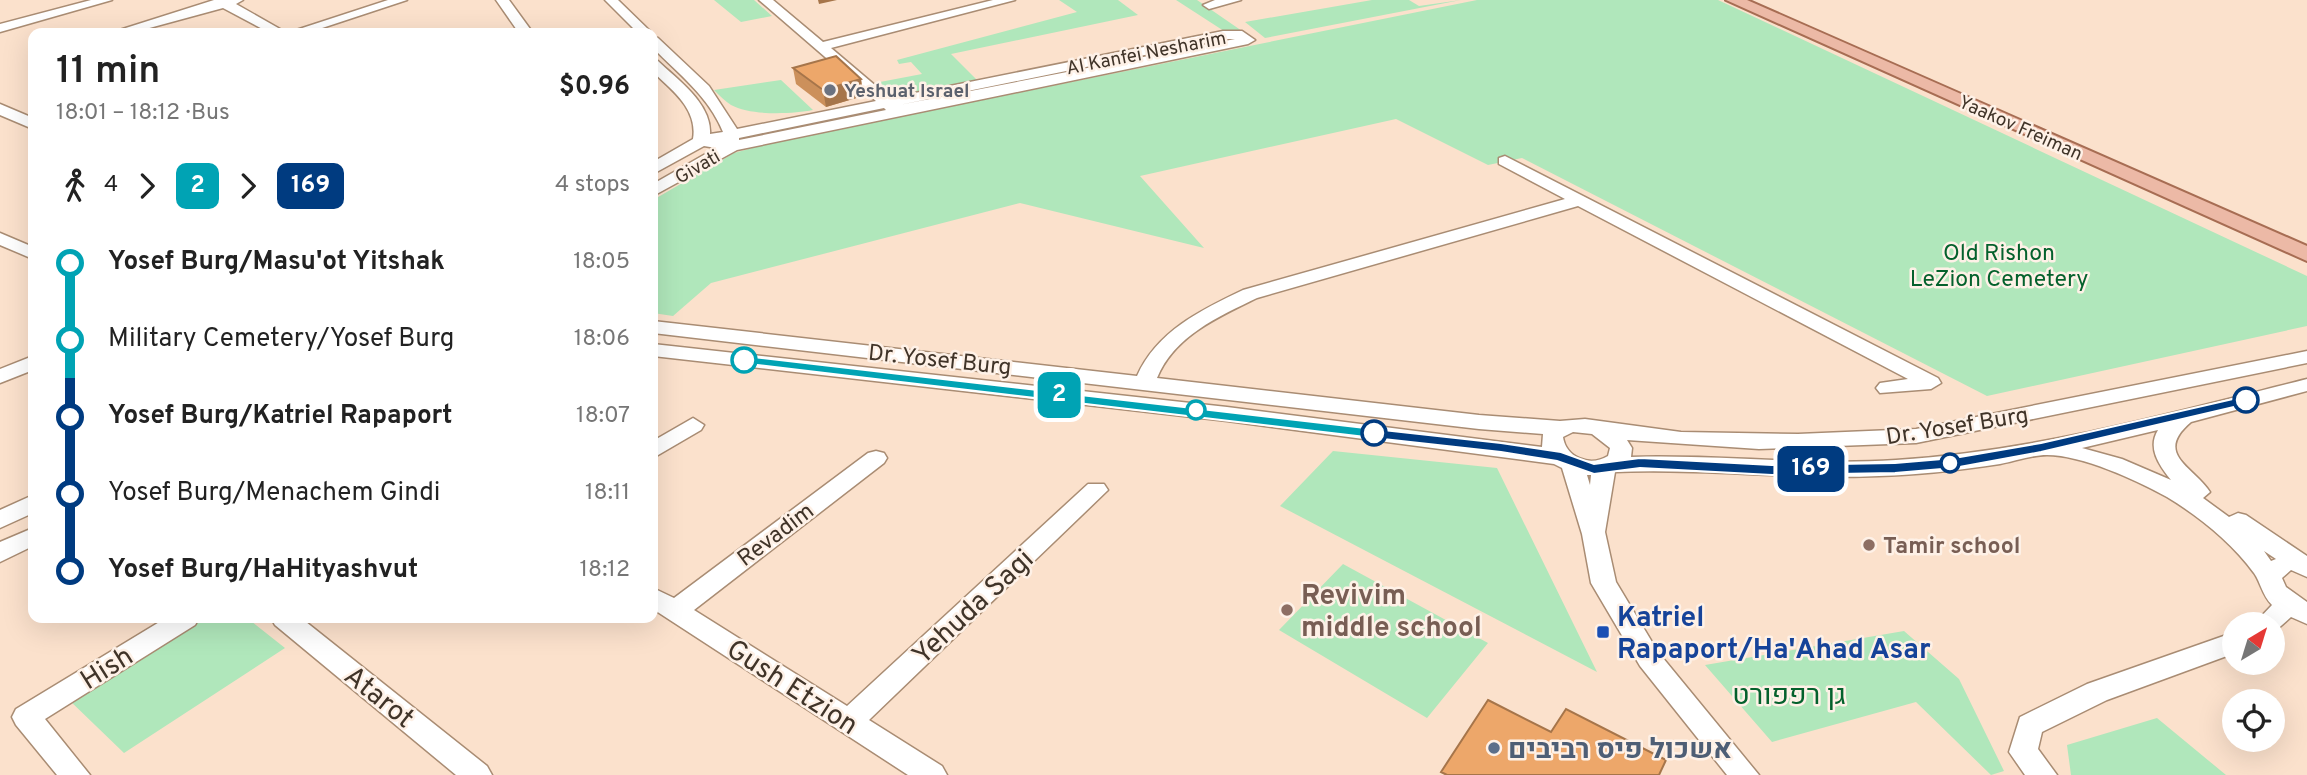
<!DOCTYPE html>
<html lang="en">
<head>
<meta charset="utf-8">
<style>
	:root { --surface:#fff; --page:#f2f2f2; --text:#222; --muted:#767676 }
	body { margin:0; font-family:Overpass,Heebo,sans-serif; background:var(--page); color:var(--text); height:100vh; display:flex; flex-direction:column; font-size:26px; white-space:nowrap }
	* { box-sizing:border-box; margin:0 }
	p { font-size:23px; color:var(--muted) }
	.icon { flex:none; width:38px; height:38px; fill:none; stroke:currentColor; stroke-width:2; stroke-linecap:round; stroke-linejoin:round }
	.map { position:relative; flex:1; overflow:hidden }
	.drawer { position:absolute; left:28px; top:28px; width:630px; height:595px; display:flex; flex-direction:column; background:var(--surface); border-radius:14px; box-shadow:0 7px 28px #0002 }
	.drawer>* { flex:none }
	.badge { padding:0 14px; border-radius:10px; font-size:24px; line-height:46px }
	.needle { width:46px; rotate:38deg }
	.fabs { position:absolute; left:2222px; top:612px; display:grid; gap:14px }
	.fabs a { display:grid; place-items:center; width:63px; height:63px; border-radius:50%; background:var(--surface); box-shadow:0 7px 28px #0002; font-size:35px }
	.map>.badge { position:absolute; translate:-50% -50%; box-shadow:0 0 0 4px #fff }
	.legs { display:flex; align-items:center; gap:10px; height:77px; padding:0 28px; font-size:23px }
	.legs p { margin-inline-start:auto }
	.headline { display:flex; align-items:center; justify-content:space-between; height:119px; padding:0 28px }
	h1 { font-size:38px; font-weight:600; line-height:52px }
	ul { padding:0 28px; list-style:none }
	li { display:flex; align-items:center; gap:24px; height:77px; font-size:26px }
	li i { display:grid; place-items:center; width:10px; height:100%; margin:0 9px; background:currentColor }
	li i::after { content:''; width:18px; height:18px; margin:-9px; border:5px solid; border-radius:50%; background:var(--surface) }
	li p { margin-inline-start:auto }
	li:first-child i { background:linear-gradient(#0000 50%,currentColor 0) }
	li:last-child i { background:linear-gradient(currentColor 50%,#0000 0) }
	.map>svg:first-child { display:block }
	.green { fill:#b0e7bb }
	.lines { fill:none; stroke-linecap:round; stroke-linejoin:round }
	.minor-casing { stroke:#a98c73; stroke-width:3 }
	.major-casing { stroke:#a76d53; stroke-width:4 }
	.minor { fill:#fff; fill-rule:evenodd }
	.major { fill:#ecb9a6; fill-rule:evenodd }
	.wall { fill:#cc905b }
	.shaded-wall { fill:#a6754a }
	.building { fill:#eda76a; stroke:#a6754a; stroke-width:2 }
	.line-1 { fill:#00a3b4; stroke:#fff; stroke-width:2 }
	.line-2 { fill:#003b80; stroke:#fff; stroke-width:2 }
	.worship-dot { fill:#6b7280; stroke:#fef1e7; stroke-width:2.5 }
	.stop-1-dot { fill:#fff; stroke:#00a3b4; stroke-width:3.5 }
	.stop-2-dot { fill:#fff; stroke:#003b80; stroke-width:3.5 }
	.education-dot { fill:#8d6e63; stroke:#fef1e7; stroke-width:2.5 }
	.transit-dot { fill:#1a4fb4; stroke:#fef1e7; stroke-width:2.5 }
	.service-dot { fill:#5c6f8a; stroke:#fef1e7; stroke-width:2.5 }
	.labels { text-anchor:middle; stroke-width:5; stroke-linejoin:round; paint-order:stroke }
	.far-street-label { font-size:19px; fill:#403429; stroke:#fef1e7 }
	.far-worship-label { font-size:19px; font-weight:bold; fill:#5b616d; stroke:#fef1e7; text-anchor:start }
	.park-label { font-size:23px; fill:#04612c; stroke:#fef1e7 }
	.street-label { font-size:23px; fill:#403429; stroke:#fef1e7 }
	.education-label { font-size:23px; font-weight:bold; fill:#785e54; stroke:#fef1e7; text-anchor:start }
	.near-education-label { font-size:28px; font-weight:bold; fill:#785e54; stroke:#fef1e7; text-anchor:start }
	.near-street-label { font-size:28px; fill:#403429; stroke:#fef1e7 }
	.near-transit-label { font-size:28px; font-weight:bold; fill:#164399; stroke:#fef1e7; text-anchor:start }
	.near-park-label { font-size:28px; fill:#04612c; stroke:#fef1e7 }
	.near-service-label { font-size:28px; font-weight:bold; fill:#4e5e75; stroke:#fef1e7; text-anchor:start }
</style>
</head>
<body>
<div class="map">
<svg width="2307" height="775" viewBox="0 0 2307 775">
	<rect width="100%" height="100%" fill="#fbe1cc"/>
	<!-- green -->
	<path class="green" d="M 714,0 L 754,0 L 772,16 L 741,22 Z
		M 1059,0 L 1118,0 L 1138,15 L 951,54 L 977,80 L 891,97 L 880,82 L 922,74 L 911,62 L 899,64 L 897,60 L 1077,12 Z
		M 1176,0 L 1197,0 L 1242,31 L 1227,33 Z
		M 1372,0 L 1409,0 L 1419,6 L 1461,0 L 1265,38 L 1245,22 Z
		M 1477,0 L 1718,0 L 2307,276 L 2307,326 L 1987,396 L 1522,158 L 1488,165 L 1396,119 L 1140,176 L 1204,248 L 1020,203 L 711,283 L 673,316 L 653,313 L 653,200 L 734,153 L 770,143 Z
		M 781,80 L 813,110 C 792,114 751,116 731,105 C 725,101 719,95 714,90 Z
		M 1333,451 L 1497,468 L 1597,672 L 1280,506 Z
		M 1343,564 L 1488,643 L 1427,718 L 1279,630 Z
		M 199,618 L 247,618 L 285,648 L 124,753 L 67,698 Z
		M 1904,631 L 1959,679 L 2004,771 L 1991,775 L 1916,702 L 1772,742 L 1705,665 Z
		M 2157,718 L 2226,775 L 2071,775 L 2067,745 Z"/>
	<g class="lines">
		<defs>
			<path id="minor" d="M 91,0 L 112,0 L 0,32 L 0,24 Z
				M 243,0 L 236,4 L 287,33 L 270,33 L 223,8 L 131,33 L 110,33 L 214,0 Z
				M 388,0 L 407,0 L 307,33 L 287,33 Z
				M 496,0 L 509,0 L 533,33 L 519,33 Z
				M 605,0 L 618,0 L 652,33 L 638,33 Z
				M 759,0 L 773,0 L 823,42 L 993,0 L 1015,0 L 831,48 L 890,98 L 1223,31 L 1242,31 L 1255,40 L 1248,44 L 737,150 L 653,196 L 653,184 L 716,148 L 704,146 L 653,174 L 653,162 L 693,139 C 698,109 672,90 653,72 L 653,60 L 658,61 C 678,80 712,104 710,134 L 723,132 C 709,97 679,74 653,48 L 653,37 L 658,38 L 709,86 L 737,129 L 876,101 ZM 1223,39 L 1235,39 L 899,105 ZM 884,108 L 886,110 L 739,140 L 739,138 Z
				M 1215,0 L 1241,0 L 1209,9 L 1203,5 Z
				M 0,104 L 33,118 L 33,129 L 0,115 Z
				M 1505,156 L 1938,378 L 1941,383 L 1931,389 L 1880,393 L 1876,388 L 1880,383 L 1908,379 L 1578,206 L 1257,298 C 1218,317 1174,336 1157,378 L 1479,415 L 1560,421 L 1585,419 L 1681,432 L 1798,434 L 1916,429 L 2307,351 L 2307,363 L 1916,443 L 1759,449 L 1627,440 L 1632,448 L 1631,457 C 1719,454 1807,466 1896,460 C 2036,451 2172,413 2307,379 L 2307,391 L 2191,422 C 2153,454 2194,467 2210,492 L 2203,498 L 2229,517 L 2238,513 L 2246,515 L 2307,556 L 2307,577 L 2291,570 L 2282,578 L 2286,587 L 2307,602 L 2307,624 L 2291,617 L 2273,633 L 2273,625 L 2253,625 L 2272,605 C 2262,595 2261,583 2254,573 C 2231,542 2200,517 2167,497 C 2136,480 2082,455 2047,455 C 2032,455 2015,461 2000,464 C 1960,470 1920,475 1879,476 C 1791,480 1703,468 1615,472 L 1605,532 L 1616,582 L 1658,652 L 1759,775 L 1727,775 L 1640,666 L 1591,583 L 1582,534 L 1562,468 L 1554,464 L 1227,421 L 653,356 L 653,344 L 1227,407 L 1542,447 L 1543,434 L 1479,429 L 653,333 L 653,321 L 1137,376 C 1157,331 1201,310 1243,290 L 1565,199 L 1499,164 L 1499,158 ZM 2158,430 C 2147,448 2159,465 2171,480 L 2122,459 L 2082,448 ZM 1573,432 L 1592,434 L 1610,448 L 1608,456 C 1590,467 1566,458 1563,437 ZM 1587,475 L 1591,475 L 1590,485 ZM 2264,551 L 2276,559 L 2271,561 Z
				M 0,233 L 33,247 L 33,259 L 0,245 Z
				M 33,356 L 33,370 L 0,383 L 0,369 Z
				M 693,418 L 704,425 L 701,430 L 653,458 L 653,441 Z
				M 876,451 L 884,453 L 887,458 L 884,463 L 694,610 L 847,706 L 1088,484 L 1104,484 L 1108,490 L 869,720 L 942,766 L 947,775 L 908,775 L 653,609 L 653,588 L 674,598 L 868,453 Z
				M 33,495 L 33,513 L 0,528 L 0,510 Z
				M 33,528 L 33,546 L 0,562 L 0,542 Z
				M 166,618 L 199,618 L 195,625 L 45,719 L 90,775 L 57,775 L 16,725 L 12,717 L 16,709 Z
				M 271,618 L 301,618 L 487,766 L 492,775 L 456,775 L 275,625 Z
				M 2235,632 L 2235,653 L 2107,700 L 2042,732 L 2038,749 L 2057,775 L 2025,775 L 2009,752 L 2020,717 L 2087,684 Z"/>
			<path id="major" d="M 1726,0 L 1747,0 L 2307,246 L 2307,261 Z"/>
		</defs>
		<!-- minor casing -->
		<use href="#minor" class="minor-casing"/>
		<!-- major casing -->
		<use href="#major" class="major-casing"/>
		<!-- minor -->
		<use href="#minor" class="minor"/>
		<!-- major -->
		<use href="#major" class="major"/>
	</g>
	<!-- wall -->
	<path class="wall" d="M 793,68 L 861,79 L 863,96 L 826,107 L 796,84 Z"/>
	<!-- shaded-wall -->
	<path class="shaded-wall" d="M 818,0 L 837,0 L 819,4 Z
		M 861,79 L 863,96 L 826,107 L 823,90 Z"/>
	<!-- building -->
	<path class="building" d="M 836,56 L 861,79 L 823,90 L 793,68 Z
		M 1488,700 L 1551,732 L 1566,709 L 1666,760 L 1659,775 L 1447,775 L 1441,772 Z"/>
	<!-- line-1 -->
	<path class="line-1" d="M 744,356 L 1374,429 L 1381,433 L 1374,438 L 740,363 L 738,360 Z"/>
	<!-- line-2 -->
	<path class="line-2" d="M 2246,396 L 2251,397 L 2251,403 L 2041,452 L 1954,468 L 1895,473 L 1772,475 L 1640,468 L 1594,474 L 1557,461 L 1501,452 L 1374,438 L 1367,433 L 1374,429 L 1501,443 L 1561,452 L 1594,464 L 1640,458 L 1772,465 L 1895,463 L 1954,458 L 2041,443 Z"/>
	<!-- markers -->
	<circle class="worship-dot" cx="830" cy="90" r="7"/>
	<g class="stop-1-dot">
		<circle cx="744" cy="360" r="12"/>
		<circle cx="1196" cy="410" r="9"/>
	</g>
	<g class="stop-2-dot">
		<circle cx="2246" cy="400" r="12"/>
		<circle cx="1374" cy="433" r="12"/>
		<circle cx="1950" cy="463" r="9"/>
	</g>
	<g class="education-dot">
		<circle cx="1869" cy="545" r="7"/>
		<circle cx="1287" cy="610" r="7"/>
	</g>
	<rect class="transit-dot" x="1596" y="625" width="14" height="14" rx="3.5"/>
	<circle class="service-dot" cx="1494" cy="748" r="7"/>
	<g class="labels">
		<!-- far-street labels -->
		<g class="far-street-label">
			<text transform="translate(1146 52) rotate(-11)" y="7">Al Kanfei Nesharim</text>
			<text transform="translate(2021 127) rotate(24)" y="7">Yaakov Freiman</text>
			<text transform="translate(697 166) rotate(-30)" y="7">Givati</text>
		</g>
		<!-- far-worship labels -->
		<g class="far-worship-label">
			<text x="844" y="97">Yeshuat Israel</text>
		</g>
		<!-- park labels -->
		<g class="park-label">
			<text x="1999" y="260">Old Rishon<tspan x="1999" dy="26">LeZion Cemetery</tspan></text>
		</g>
		<!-- street labels -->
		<g class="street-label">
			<text transform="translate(940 359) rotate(6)" y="8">Dr. Yosef Burg</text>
			<text transform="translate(1957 425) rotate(-9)" y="8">Dr. Yosef Burg</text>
			<text transform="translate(775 534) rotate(-37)" y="8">Revadim</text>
		</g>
		<!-- education labels -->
		<g class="education-label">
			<text x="1883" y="553">Tamir school</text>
		</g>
		<!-- near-education labels -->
		<g class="near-education-label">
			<text x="1301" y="604">Revivim<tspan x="1301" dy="32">middle school</tspan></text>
		</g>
		<!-- near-street labels -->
		<g class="near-street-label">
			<text transform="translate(972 606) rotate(-43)" y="10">Yehuda Sagi</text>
			<text transform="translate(106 667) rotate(-32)" y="10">Hish</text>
			<text transform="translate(793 686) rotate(33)" y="10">Gush Etzion</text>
			<text transform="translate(380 696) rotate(39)" y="10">Atarot</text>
		</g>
		<!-- near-transit labels -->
		<g class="near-transit-label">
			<text x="1617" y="626">Katriel<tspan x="1617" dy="32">Rapaport/Ha'Ahad Asar</tspan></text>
		</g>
		<!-- near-park labels -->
		<g class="near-park-label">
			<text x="1789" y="704">גן רפפורט</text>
		</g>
		<!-- near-service labels -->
		<g class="near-service-label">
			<text x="1508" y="758">אשכול פיס רביבים</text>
		</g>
	</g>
</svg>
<div class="fabs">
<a><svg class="needle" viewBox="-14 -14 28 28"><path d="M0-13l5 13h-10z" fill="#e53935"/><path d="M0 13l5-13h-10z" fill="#767676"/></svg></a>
<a><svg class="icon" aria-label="locate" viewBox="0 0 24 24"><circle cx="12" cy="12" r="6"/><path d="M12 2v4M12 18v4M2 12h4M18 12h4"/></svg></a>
</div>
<b class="badge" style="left:1059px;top:395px;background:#00a3b4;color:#fff">2</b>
<b class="badge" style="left:1811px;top:469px;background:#003b80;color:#fff">169</b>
<section class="drawer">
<div class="headline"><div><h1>11 min</h1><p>18:01 – 18:12 · Bus</p></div><b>$0.96</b></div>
<div class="legs"><svg class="icon" aria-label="walk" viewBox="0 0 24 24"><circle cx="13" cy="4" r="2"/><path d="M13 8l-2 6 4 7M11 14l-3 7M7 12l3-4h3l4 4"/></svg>4<svg class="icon" aria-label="forward" viewBox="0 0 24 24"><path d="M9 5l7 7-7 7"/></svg><b class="badge" style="background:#00a3b4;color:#fff">2</b><svg class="icon" aria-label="forward" viewBox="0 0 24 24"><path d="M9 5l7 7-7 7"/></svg><b class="badge" style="background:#003b80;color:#fff">169</b><p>4 stops</p></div>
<ul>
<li><i style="color:#00a3b4"></i><b>Yosef Burg/Masu'ot Yitshak</b><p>18:05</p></li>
<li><i style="color:#00a3b4"></i><span>Military Cemetery/Yosef Burg</span><p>18:06</p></li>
<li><i style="color:#003b80"></i><b>Yosef Burg/Katriel Rapaport</b><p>18:07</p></li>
<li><i style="color:#003b80"></i><span>Yosef Burg/Menachem Gindi</span><p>18:11</p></li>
<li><i style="color:#003b80"></i><b>Yosef Burg/HaHityashvut</b><p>18:12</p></li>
</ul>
</section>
</div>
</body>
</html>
